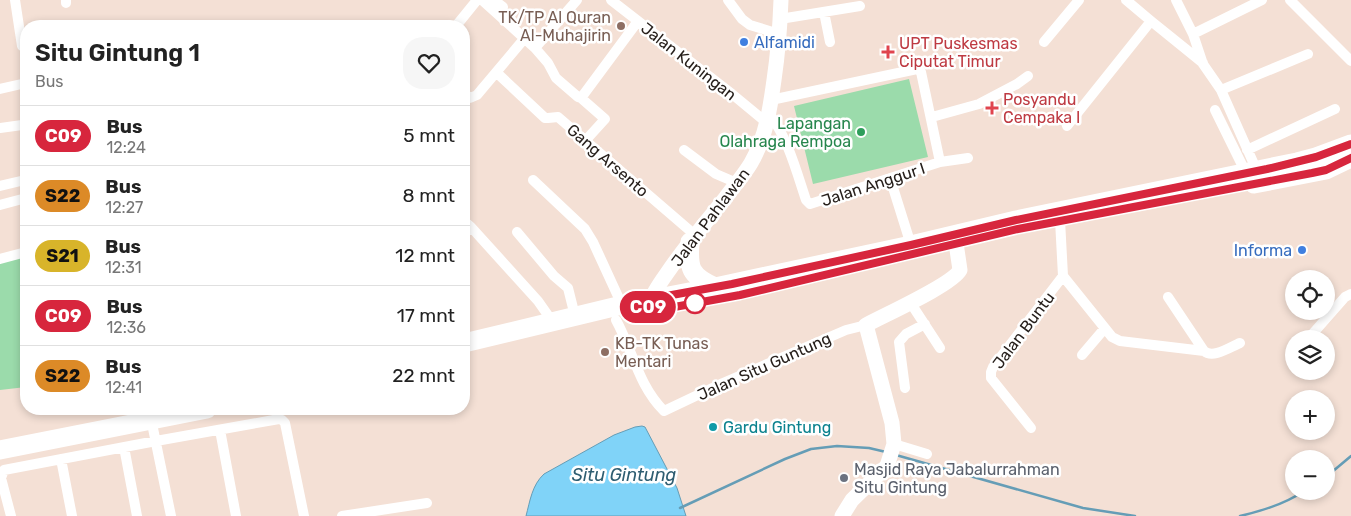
<!DOCTYPE html>
<html lang="id">
<head>
<meta charset="utf-8">
<style>
	:root { --surface:#fff; --page:#f6f6f6; --text:#222; --muted:#767676; --line:#e0e0e0 }
	body { margin:0; font-family:Rubik,sans-serif; background:var(--page); color:var(--text); height:100vh; display:flex; flex-direction:column; font-size:19px; white-space:nowrap }
	* { box-sizing:border-box; margin:0 }
	p { font-size:16px; color:var(--muted) }
	.icon { flex:none; width:28px; height:28px; fill:none; stroke:currentColor; stroke-width:2; stroke-linecap:round; stroke-linejoin:round }
	.map { position:relative; flex:1; overflow:hidden }
	.drawer { position:absolute; left:20px; top:20px; width:450px; height:395px; display:flex; flex-direction:column; background:var(--surface); border-radius:20px; box-shadow:0 2px 8px #0003 }
	.drawer>* { flex:none }
	.badge { padding:0 10px; border-radius:16px; font-size:18px; line-height:32px }
	.controls { position:absolute; left:1285px; top:270px; display:grid; gap:10px }
	.controls a { display:grid; place-items:center; width:50px; height:50px; border-radius:50%; background:var(--surface); box-shadow:0 2px 8px #0003; font-size:25px }
	.map>.badge { position:absolute; translate:-50% -50%; box-shadow:0 0 0 2px #fff }
	.round { display:grid; place-items:center; flex:none; width:52px; height:52px; border-radius:20px; background:var(--page) }
	.summary { display:flex; align-items:center; justify-content:space-between; height:85px; padding:0 15px }
	h1 { font-size:24px; font-weight:600; line-height:38px }
	ul { padding:0; list-style:none }
	li { display:flex; align-items:center; gap:15px; height:60px; padding:0 15px; border-top:1px solid var(--line) }
	li div { flex:1 }
	li b { display:block; font-size:19px }
	li em { font-style:normal }
	li .badge { min-width:55px; font-weight:700; text-align:center }
	.map>svg:first-child { display:block }
	.green { fill:#9bdbab }
	.water { fill:#80d3f8; stroke:#659db6 }
	.lines { fill:none; stroke-linecap:round; stroke-linejoin:round }
	.stream { stroke:#659db6; stroke-width:2.5 }
	.street { stroke:#fff; stroke-width:10 }
	.secondary { stroke:#fff; stroke-width:15 }
	.highway { stroke:#fff; stroke-width:19 }
	.line-casing { stroke:#fff; stroke-width:11 }
	.line { stroke:#d7263d; stroke-width:8 }
	.education-dot { fill:#8d6e63; stroke:#fff; stroke-width:2 }
	.shop-dot { fill:#3f7fe0; stroke:#fff; stroke-width:2 }
	.health-dot { fill:#e0444e; stroke:#fff; stroke-width:2 }
	.leisure-dot { fill:#2e9e5b; stroke:#fff; stroke-width:2 }
	.stop-dot { fill:#fff; stroke:#d7263d; stroke-width:2.5 }
	.culture-dot { fill:#0f9aa8; stroke:#fff; stroke-width:2 }
	.worship-dot { fill:#6b7280; stroke:#fff; stroke-width:2 }
	.labels { text-anchor:middle; stroke-width:5; stroke-linejoin:round; paint-order:stroke }
	.education-label { font-size:16px; fill:#785e54; stroke:#fff; text-anchor:end }
	.shop-label { font-size:16px; fill:#366cbe; stroke:#fff; text-anchor:start }
	.health-label { font-size:16px; fill:#be3a42; stroke:#fff; text-anchor:start }
	.street-label { font-size:16px; fill:#27201c; stroke:#fff }
	.leisure-label { font-size:16px; fill:#27864d; stroke:#fff; text-anchor:end }
	.culture-label { font-size:16px; fill:#0d838f; stroke:#fff; text-anchor:start }
	.worship-label { font-size:16px; fill:#5b616d; stroke:#fff; text-anchor:start }
	.water-label { font-size:18px; font-style:italic; fill:#2e5d71; stroke:#fff }
</style>
</head>
<body>
<div class="map">
<svg width="1351" height="516" viewBox="0 0 1351 516">
	<rect width="100%" height="100%" fill="#f4e0d5"/>
	<!-- green -->
	<path class="green" d="M 909,79 L 928,157 L 813,184 L 794,106 Z
		M 26,252 L 26,387 L 0,390 L 0,259 Z"/>
	<!-- water -->
	<path class="water" d="M 642,426 L 645,427 L 677,488 L 686,516 L 526,516 C 530,501 532,485 544,474 L 614,435 L 635,427 Z"/>
	<g class="lines">
		<!-- stream -->
		<path class="stream" d="M 896,455 L 1083,508 L 1135,516
			M 1326,477 L 1351,456
			M 680,508 L 785,459 L 811,449 L 837,446 L 869,448 L 886,452
			M 1240,516 C 1262,511 1285,504 1304,491"/>
		<!-- street -->
		<path class="street" d="M 15,0 L 22,46
			M 66,0 L 66,3
			M 482,0 L 535,48 L 548,63 L 556,78 L 578,97 L 581,98 L 605,119 L 585,141
			M 494,0 L 503,7
			M 611,0 L 732,94 L 767,123
			M 728,0 L 742,19 L 750,25 L 779,34
			M 1126,0 L 1151,21 L 1203,63
			M 1176,0 L 1193,34 L 1203,64 L 1221,90 L 1257,171
			M 1290,0 L 1351,61
			M 824,12 L 830,42
			M 780,19 L 860,6
			M 456,26 L 477,0
			M 1193,34 L 1262,0
			M 1044,42 L 1079,0
			M 535,48 L 577,0
			M 497,73 L 545,118 L 548,118 L 558,117 L 695,235
			M 0,89 L 26,83
			M 1221,90 L 1308,54
			M 464,93 L 470,98 L 477,95 L 524,39
			M 581,98 L 638,21
			M 771,100 L 917,69 L 921,72 L 940,162
			M 1215,110 L 1246,173
			M 769,113 C 788,139 796,170 806,200 L 810,204 L 940,162 L 968,158
			M 932,117 L 979,104 L 1017,84 L 1028,76
			M 1067,126 L 1151,21
			M 0,128 L 22,125
			M 684,150 L 716,174 L 737,183
			M 1247,150 L 1335,109
			M 890,178 L 911,245
			M 533,180 L 585,229 L 593,242 L 622,305
			M 0,186 L 25,180 L 26,185
			M 0,205 L 26,198
			M 464,221 L 471,227 L 464,234
			M 471,227 L 538,301 L 552,321
			M 517,232 L 554,276 L 568,288 L 575,316
			M 0,259 L 26,252
			M 1063,276 L 1112,337 L 1120,341 L 1204,351
			M 1168,297 L 1204,351 C 1213,359 1230,347 1240,343
			M 910,302 L 940,348
			M 616,320 C 633,351 638,385 664,411 L 723,383 L 846,330 L 866,325
			M 1308,339 L 1345,297 L 1351,294
			M 1082,355 L 1105,328
			M 1291,357 L 1294,354
			M 905,388 L 899,342 L 906,334 L 925,324
			M 149,409 L 171,516
			M 1031,428 L 991,378 L 991,372 L 993,367 L 1063,276 L 1060,220
			M 220,430 L 236,516
			M 894,444 L 927,454
			M 124,447 L 137,516
			M 61,459 L 72,516
			M 11,516 L 1,478 L 4,470 L 156,441 L 279,419 L 282,420 L 285,423 L 304,516
			M 342,516 L 427,503"/>
		<!-- secondary -->
		<path class="secondary" d="M 647,312 C 651,294 661,282 672,266 C 689,242 708,220 726,197 C 734,186 744,175 751,163 C 766,137 770,109 774,80 C 778,53 780,27 781,0
			M 842,516 L 852,500 L 887,466 L 894,444 L 892,423 L 866,325 C 884,315 952,285 960,270 L 956,243"/>
		<!-- highway -->
		<path class="highway" d="M 1254,184 L 1326,170 L 1351,158
			M 690,242 C 688,268 690,276 715,287
			M 464,343 L 622,305 L 715,287 L 911,245 L 1016,220 L 1297,162 L 1316,157 L 1351,144
			M 0,450 L 207,409"/>
	</g>
	<g class="lines">
		<defs>
			<path id="line" d="M 1351,144 L 1316,157 L 1267,169 L 1016,220 L 911,245 L 732,284 L 650,299 L 647,312 L 740,295 L 1018,229 L 1312,173 L 1326,170 L 1351,158"/>
		</defs>
		<!-- line casing -->
		<use href="#line" class="line-casing"/>
		<!-- line -->
		<use href="#line" class="line"/>
	</g>
	<!-- markers -->
	<g class="education-dot">
		<circle cx="621" cy="26" r="5"/>
		<circle cx="605" cy="352" r="5"/>
	</g>
	<g class="shop-dot">
		<circle cx="744" cy="42" r="5"/>
		<circle cx="1302" cy="250" r="5"/>
	</g>
	<g class="health-dot">
		<path d="M885.5 44.5h5v5h5v5h-5v5h-5v-5h-5v-5h5z"/>
		<path d="M989.5 100.5h5v5h5v5h-5v5h-5v-5h-5v-5h5z"/>
	</g>
	<circle class="leisure-dot" cx="861" cy="132" r="5"/>
	<circle class="stop-dot" cx="695" cy="303" r="10"/>
	<circle class="culture-dot" cx="713" cy="427" r="5"/>
	<circle class="worship-dot" cx="844" cy="478" r="5"/>
	<g class="labels">
		<!-- education labels -->
		<g class="education-label">
			<text x="611" y="23">TK/TP Al Quran<tspan x="611" dy="18">Al-Muhajirin</tspan></text>
			<text x="615" y="349" text-anchor="start">KB-TK Tunas<tspan x="615" dy="18">Mentari</tspan></text>
		</g>
		<!-- shop labels -->
		<g class="shop-label">
			<text x="754" y="48">Alfamidi</text>
			<text x="1292" y="256" text-anchor="end">Informa</text>
		</g>
		<!-- health labels -->
		<g class="health-label">
			<text x="899" y="49">UPT Puskesmas<tspan x="899" dy="18">Ciputat Timur</tspan></text>
			<text x="1003" y="105">Posyandu<tspan x="1003" dy="18">Cempaka I</tspan></text>
		</g>
		<!-- street labels -->
		<g class="street-label">
			<text transform="translate(689 61) rotate(38)" y="6">Jalan Kuningan</text>
			<text transform="translate(608 160) rotate(41)" y="6">Gang Arsento</text>
			<text transform="translate(873 184) rotate(-18)" y="6">Jalan Anggur I</text>
			<text transform="translate(710 217) rotate(-53)" y="6">Jalan Pahlawan</text>
			<text transform="translate(1023 330) rotate(-53)" y="6">Jalan Buntu</text>
			<text transform="translate(764 366) rotate(-24)" y="6">Jalan Situ Guntung</text>
		</g>
		<!-- leisure labels -->
		<g class="leisure-label">
			<text x="851" y="129">Lapangan<tspan x="851" dy="18">Olahraga Rempoa</tspan></text>
		</g>
		<!-- culture labels -->
		<g class="culture-label">
			<text x="723" y="433">Gardu Gintung</text>
		</g>
		<!-- worship labels -->
		<g class="worship-label">
			<text x="854" y="475">Masjid Raya Jabalurrahman<tspan x="854" dy="18">Situ Gintung</tspan></text>
		</g>
		<!-- water labels -->
		<g class="water-label">
			<text x="624" y="481">Situ Gintung</text>
		</g>
	</g>
</svg>
<div class="controls">
<a><svg class="icon" aria-label="locate" viewBox="0 0 24 24"><circle cx="12" cy="12" r="6"/><path d="M12 2v4M12 18v4M2 12h4M18 12h4"/></svg></a>
<a><svg class="icon" aria-label="layers" viewBox="0 0 24 24"><path d="M12 4l9 5-9 5-9-5zM3 14l9 5 9-5"/></svg></a>
<a>+</a>
<a>−</a>
</div>
<b class="badge" style="left:648px;top:307px;background:#d7263d;color:#fff">C09</b>
<section class="drawer">
<div class="summary"><div><h1>Situ Gintung 1</h1><p>Bus</p></div><a class="round"><svg class="icon" aria-label="heart" viewBox="0 0 24 24"><path d="M12 20l-8-8c-3-5 5-10 8-4 3-6 11-1 8 4z"/></svg></a></div>
<ul>
<li><span class="badge" style="background:#d7263d;color:#fff">C09</span><div><b>Bus</b><p>12:24</p></div><em>5 mnt</em></li>
<li><span class="badge" style="background:#dc8a27;color:#111">S22</span><div><b>Bus</b><p>12:27</p></div><em>8 mnt</em></li>
<li><span class="badge" style="background:#d8b42a;color:#111">S21</span><div><b>Bus</b><p>12:31</p></div><em>12 mnt</em></li>
<li><span class="badge" style="background:#d7263d;color:#fff">C09</span><div><b>Bus</b><p>12:36</p></div><em>17 mnt</em></li>
<li><span class="badge" style="background:#dc8a27;color:#111">S22</span><div><b>Bus</b><p>12:41</p></div><em>22 mnt</em></li>
</ul>
</section>
</div>
</body>
</html>
